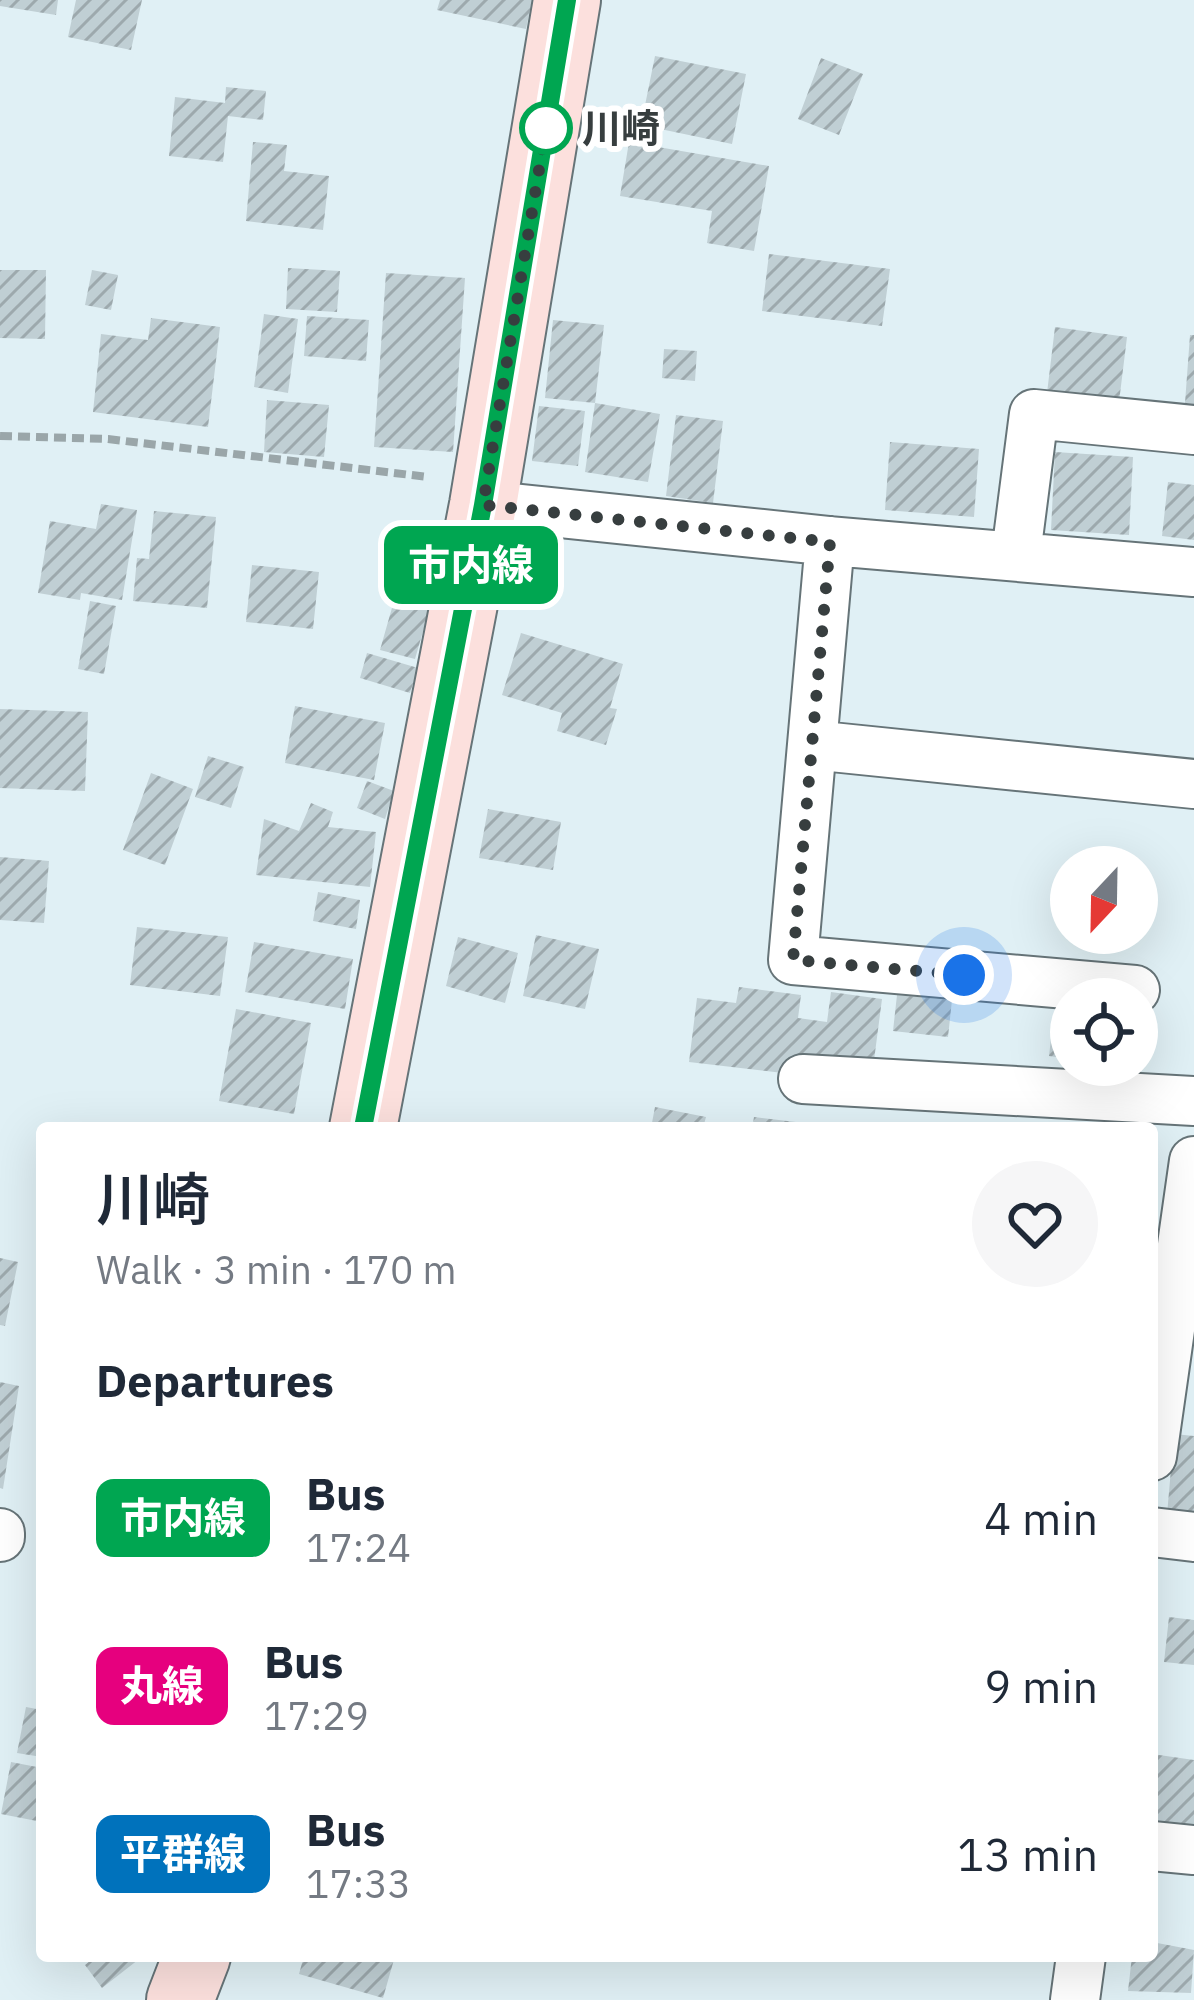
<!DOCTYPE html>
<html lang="en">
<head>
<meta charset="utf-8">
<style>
	:root { --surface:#fff; --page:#f6f6f7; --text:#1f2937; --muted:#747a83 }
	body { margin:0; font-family:"IBM Plex Sans","Noto Sans JP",sans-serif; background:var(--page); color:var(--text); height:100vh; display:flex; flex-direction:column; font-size:45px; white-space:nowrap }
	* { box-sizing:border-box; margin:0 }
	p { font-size:39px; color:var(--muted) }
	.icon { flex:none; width:66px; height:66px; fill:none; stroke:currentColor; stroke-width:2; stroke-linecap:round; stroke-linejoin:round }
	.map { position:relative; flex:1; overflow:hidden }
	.details { position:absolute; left:36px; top:1122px; width:1122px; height:840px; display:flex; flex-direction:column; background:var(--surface); border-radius:12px; box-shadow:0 12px 48px #0002 }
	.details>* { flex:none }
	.badge { padding:0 24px; border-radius:18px; font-size:42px; line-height:78px }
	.needle { width:78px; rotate:202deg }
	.fabs { position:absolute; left:1050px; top:846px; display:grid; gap:24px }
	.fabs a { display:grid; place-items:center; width:108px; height:108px; border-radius:50%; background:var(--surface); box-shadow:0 12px 48px #0002; font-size:60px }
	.you { position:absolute; width:60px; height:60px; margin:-30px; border:9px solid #fff; border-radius:50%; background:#1a73e8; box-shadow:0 0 0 18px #1a73e833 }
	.map>.badge { position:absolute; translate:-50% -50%; box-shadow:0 0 0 6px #fff }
	h2 { padding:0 60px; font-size:45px; line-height:108px }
	.round { display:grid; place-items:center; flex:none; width:126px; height:126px; border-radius:63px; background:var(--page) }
	.headline { display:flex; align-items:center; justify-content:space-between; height:204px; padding:0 60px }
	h1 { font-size:57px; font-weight:600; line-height:90px }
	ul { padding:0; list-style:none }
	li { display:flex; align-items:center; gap:36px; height:168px; padding:0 60px }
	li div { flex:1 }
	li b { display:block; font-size:45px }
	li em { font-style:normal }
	li .badge { min-width:132px; font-weight:700; text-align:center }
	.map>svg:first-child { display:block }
	.building { fill:url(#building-hatch) }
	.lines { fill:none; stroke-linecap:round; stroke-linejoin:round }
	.street-casing { stroke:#667478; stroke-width:52 }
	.secondary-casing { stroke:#667478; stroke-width:70 }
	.path { stroke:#9aa6a9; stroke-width:8; stroke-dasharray:12 6; stroke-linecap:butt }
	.street { stroke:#fff; stroke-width:48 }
	.secondary { stroke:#fce0dd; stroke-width:66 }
	.line-casing { stroke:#fff; stroke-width:27 }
	.line { stroke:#00a651; stroke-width:18 }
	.walk { stroke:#373e3f; stroke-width:12; stroke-dasharray:0 21.6 }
	.stop-dot { fill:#fff; stroke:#00a651; stroke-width:6 }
	.labels { text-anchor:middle; stroke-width:12; stroke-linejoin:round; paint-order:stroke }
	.stop-label { font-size:39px; font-weight:bold; fill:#373e3f; stroke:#fff; text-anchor:start }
</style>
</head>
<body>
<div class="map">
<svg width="1194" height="2000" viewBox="0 0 1194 2000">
	<defs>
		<pattern id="building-hatch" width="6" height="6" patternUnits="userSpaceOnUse" patternTransform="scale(3)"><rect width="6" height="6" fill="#c0cfd4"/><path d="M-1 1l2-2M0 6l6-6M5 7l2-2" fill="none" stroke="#9da9ad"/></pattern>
	</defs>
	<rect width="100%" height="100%" fill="#e0f0f5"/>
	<!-- building -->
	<path class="building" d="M 0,0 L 58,0 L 56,15 L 0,6 Z
		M 76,0 L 142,0 L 131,50 L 68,37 Z
		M 440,0 L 532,0 L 526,29 L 437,10 Z
		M 655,56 L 746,74 L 732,144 L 641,125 Z
		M 821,58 L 863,74 L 839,135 L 798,119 Z
		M 226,87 L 266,91 L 263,120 L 228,116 L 223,162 L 169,156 L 175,97 L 225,103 Z
		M 253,142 L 287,145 L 284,171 L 329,176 L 323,230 L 246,221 Z
		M 629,142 L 769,166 L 754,251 L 707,243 L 712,211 L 620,196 Z
		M 769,254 L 890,269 L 882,326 L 762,311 Z
		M 288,268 L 340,271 L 337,312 L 286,309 Z
		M 0,270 L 46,270 L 45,339 L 0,338 Z
		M 92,270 L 118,275 L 111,310 L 85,305 Z
		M 386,273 L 465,278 L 453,452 L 374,447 Z
		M 264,314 L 298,319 L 288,393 L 254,387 Z
		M 307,316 L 369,320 L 366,361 L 304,356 Z
		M 151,318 L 220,327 L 208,427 L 93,412 L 101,334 L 148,340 Z
		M 553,320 L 604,325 L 595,403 L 660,414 L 648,482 L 585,472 L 595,403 L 545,398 Z
		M 1055,327 L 1127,337 L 1119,402 L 1047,393 Z
		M 1190,335 L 1194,335 L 1194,404 L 1185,403 Z
		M 664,349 L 697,351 L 695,381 L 662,378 Z
		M 267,400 L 329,405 L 324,457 L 264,452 Z
		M 539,406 L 585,411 L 578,466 L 532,461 Z
		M 676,415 L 723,421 L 713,503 L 666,496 Z
		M 890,442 L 979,449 L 974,517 L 885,510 Z
		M 1055,452 L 1133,457 L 1129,535 L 1051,530 Z
		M 1168,482 L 1194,485 L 1194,540 L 1162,536 Z
		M 101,504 L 137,510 L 122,600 L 81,593 L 80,600 L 38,593 L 50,521 L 96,529 Z
		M 154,511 L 216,517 L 207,608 L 133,601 L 137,558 L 149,559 Z
		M 405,562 L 440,573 L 415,659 L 380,650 Z
		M 252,565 L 319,572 L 313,629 L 246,622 Z
		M 90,601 L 116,606 L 104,674 L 78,669 Z
		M 521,633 L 623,664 L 610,708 L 617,709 L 606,745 L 557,731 L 562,713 L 502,695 Z
		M 367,653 L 418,668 L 410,693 L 360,678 Z
		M 295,706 L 385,723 L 374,780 L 285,763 Z
		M 0,709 L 88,712 L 85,791 L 0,788 Z
		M 208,756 L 244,767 L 231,808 L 195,797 Z
		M 151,773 L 193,789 L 165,865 L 123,850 Z
		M 367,781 L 394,791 L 385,819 L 357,808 Z
		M 311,803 L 333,812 L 328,827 L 376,832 L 370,887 L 256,875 L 264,819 L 299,831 Z
		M 488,809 L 561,822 L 553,870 L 479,858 Z
		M 0,857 L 49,861 L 44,923 L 0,920 Z
		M 318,892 L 360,900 L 356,929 L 313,921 Z
		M 137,927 L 228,937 L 220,996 L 130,985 Z
		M 536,935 L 599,949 L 585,1009 L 523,996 Z
		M 458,937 L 518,953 L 505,1003 L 446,986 Z
		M 254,942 L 353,959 L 345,1009 L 245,992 Z
		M 739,987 L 801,995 L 798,1018 L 827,1022 L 831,992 L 882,999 L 873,1068 L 791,1074 L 689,1062 L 697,998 L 736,1003 Z
		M 897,995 L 952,1000 L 948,1037 L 893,1031 Z
		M 236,1009 L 311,1023 L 294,1114 L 219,1101 Z
		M 1054,1012 L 1071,1014 L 1071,1059 L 1049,1056 Z
		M 1137,1013 L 1147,1014 L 1139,1083 L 1081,1075 L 1082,1065 L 1137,1065 Z
		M 655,1107 L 706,1117 L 703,1128 L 651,1128 Z
		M 754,1117 L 821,1125 L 821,1128 L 752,1128 Z
		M 0,1258 L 18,1262 L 5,1326 L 0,1325 Z
		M 0,1382 L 19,1386 L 3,1489 L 0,1488 Z
		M 1174,1434 L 1194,1436 L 1194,1517 L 1167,1515 Z
		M 1169,1617 L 1194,1620 L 1194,1665 L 1164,1662 Z
		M 26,1707 L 42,1710 L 42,1757 L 17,1753 Z
		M 1152,1754 L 1194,1760 L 1194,1831 L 1152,1825 Z
		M 11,1762 L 42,1768 L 42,1822 L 1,1814 Z
		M 1152,1942 L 1194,1950 L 1191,1993 L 1128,1991 L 1132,1956 L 1152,1956 Z
		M 96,1956 L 143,1956 L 102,1988 L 85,1965 Z
		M 304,1956 L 395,1956 L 383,1998 L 299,1974 Z"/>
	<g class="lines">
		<defs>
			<path id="street" d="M 483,505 L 830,541 L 1194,572
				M 830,541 L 793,960 L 1135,990
				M 1016,554 L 1034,414 L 1194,430
				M 812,745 L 1194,784
				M 803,1079 L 1194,1101
				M 1152,1456 L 1194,1161
				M 1152,1532 L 1194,1537
				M 0,1533 L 0,1537
				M 1152,1846 L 1194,1850
				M 1075,2000 L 1081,1956"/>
			<path id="secondary" d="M 363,1128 L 483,505 L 567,0
				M 180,2000 L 197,1956"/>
		</defs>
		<!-- street casing -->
		<use href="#street" class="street-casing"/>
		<!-- secondary casing -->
		<use href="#secondary" class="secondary-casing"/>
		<!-- path -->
		<path class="path" d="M 0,436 L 108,439 L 428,477"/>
		<!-- street -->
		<use href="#street" class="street"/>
		<!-- secondary -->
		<use href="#secondary" class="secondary"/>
	</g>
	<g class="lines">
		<defs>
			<path id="line" d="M 363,1128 L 483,505 L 567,0"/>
		</defs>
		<!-- line casing -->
		<use href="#line" class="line-casing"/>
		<!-- line -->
		<use href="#line" class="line"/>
		<!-- walk -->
		<path class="walk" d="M 546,128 L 483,505 L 830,542 L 793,960 L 964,975"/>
	</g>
	<!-- markers -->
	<circle class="stop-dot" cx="546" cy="128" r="24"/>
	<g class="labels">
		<!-- stop labels -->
		<g class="stop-label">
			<text x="582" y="142">川崎</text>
		</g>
	</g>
</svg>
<div class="fabs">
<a><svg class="needle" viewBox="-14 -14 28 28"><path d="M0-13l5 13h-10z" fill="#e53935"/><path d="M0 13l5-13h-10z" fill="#747a83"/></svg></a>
<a><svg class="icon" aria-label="locate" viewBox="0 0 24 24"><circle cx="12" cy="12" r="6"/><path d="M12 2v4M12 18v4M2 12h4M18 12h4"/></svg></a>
</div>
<div class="you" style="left:964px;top:975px"></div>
<b class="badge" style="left:471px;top:565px;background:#00a651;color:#fff">市内線</b>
<section class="details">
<div class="headline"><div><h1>川崎</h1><p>Walk · 3 min · 170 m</p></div><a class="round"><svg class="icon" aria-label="heart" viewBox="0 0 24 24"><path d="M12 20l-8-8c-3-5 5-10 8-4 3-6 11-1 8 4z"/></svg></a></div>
<h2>Departures</h2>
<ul>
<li><span class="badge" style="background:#00a651;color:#fff">市内線</span><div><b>Bus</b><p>17:24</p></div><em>4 min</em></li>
<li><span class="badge" style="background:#e6007e;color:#fff">丸線</span><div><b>Bus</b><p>17:29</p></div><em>9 min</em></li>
<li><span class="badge" style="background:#0072bc;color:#fff">平群線</span><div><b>Bus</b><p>17:33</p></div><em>13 min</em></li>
</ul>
</section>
</div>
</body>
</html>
